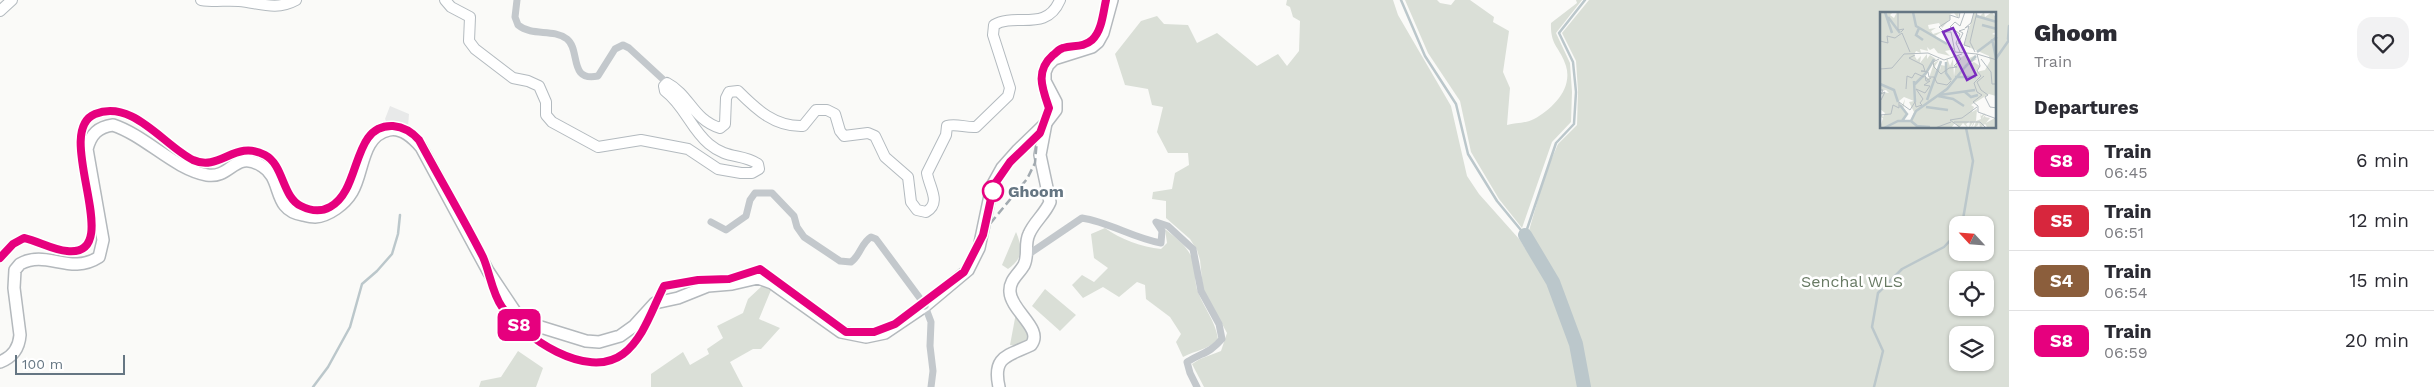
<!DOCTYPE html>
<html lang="en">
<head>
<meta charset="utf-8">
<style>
	:root { --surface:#fff; --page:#f2f2f3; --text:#2b2b33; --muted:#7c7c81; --line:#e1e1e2 }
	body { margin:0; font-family:"Work Sans",sans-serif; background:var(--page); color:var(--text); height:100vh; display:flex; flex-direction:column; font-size:19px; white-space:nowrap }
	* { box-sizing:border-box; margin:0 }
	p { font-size:16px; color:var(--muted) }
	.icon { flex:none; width:28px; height:28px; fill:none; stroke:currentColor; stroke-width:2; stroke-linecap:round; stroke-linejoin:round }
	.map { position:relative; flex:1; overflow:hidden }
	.side { display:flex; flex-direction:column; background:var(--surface); width:425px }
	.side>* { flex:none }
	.badge { padding:0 10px; border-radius:8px; font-size:18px; line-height:32px }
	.needle { width:32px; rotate:296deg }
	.fabs { position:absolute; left:1949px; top:216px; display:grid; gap:10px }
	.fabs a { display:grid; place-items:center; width:45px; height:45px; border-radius:10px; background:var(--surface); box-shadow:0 1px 4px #0004; font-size:25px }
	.scale { position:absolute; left:15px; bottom:12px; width:110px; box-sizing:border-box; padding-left:5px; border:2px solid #657683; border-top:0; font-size:14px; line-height:18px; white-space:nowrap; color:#657683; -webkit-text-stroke:4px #fff; paint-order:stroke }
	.map>.badge { position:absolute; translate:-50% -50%; box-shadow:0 0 0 2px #fff }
	h2 { padding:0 25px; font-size:19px; line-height:45px }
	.round { display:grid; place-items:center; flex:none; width:52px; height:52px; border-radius:15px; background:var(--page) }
	.headline { display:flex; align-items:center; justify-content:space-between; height:85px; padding:0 25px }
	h1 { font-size:24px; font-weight:800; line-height:38px }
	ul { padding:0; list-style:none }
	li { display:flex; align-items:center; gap:15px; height:60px; padding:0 25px; border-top:1px solid var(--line) }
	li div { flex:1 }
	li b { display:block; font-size:19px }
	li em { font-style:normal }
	li .badge { min-width:55px; font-weight:700; text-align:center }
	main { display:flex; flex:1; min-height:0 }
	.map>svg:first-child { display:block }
	.built { fill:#e8e9e9 }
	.green { fill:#dadfd7; fill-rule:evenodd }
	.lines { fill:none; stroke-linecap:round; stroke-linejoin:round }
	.stream { stroke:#bbc7cb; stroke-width:2.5 }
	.river { stroke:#bbc7cb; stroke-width:14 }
	.secondary-casing { stroke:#b3babf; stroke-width:12 }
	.primary-casing { stroke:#b5babe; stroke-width:14 }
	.trunk-casing { stroke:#b4b9bd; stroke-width:14 }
	.minor { stroke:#c3c8cc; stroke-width:7 }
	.secondary { stroke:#fff; stroke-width:10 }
	.primary { stroke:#fff; stroke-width:11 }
	.trunk { stroke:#fff; stroke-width:11 }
	.rail { stroke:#a2aab0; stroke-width:2.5; stroke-dasharray:8 4; stroke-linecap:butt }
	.minor-bridge { stroke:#c3c8cc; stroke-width:7 }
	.line-casing { stroke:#fff; stroke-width:11 }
	.line { stroke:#e6007e; stroke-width:8 }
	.stop-dot { fill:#fff; stroke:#e6007e; stroke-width:2.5 }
	.labels { text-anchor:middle; stroke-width:5; stroke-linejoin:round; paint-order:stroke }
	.stop-label { font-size:16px; font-weight:bold; fill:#657683; stroke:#fff; text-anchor:start }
	.park-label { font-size:16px; fill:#687a64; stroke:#fff }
	.inset-river { fill:none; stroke:#bbc7cb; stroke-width:2.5 }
	.inset-road { fill:none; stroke:#b5bdc2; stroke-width:1 }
	.view { fill:#7b2cbf; fill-opacity:0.15; stroke:#7b2cbf; stroke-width:2.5 }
	.inset-edge { fill:none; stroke:#657683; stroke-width:2.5 }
</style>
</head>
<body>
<main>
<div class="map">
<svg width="2009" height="387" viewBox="0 0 2009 387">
	<rect width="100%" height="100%" fill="#fafaf8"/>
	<!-- built -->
	<path class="built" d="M 390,106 L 409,114 L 408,127 L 387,123 L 385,119 Z"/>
	<!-- green -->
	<path class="green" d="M 1287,0 L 1393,0 L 1398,15 L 1451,106 L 1467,176 L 1479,194 L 1520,240 L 1548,284 L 1571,345 L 1579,387 L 1204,387 L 1192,364 L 1200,359 L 1221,351 L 1227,333 L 1203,289 L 1200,260 L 1197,250 L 1190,239 L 1166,218 L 1166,201 L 1152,199 L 1153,192 L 1172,189 L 1175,173 L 1189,165 L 1188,153 L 1168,153 L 1157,132 L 1163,107 L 1152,105 L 1148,89 L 1125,85 L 1115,54 L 1141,21 L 1157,16 L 1164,24 L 1188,25 L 1197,43 L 1217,33 L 1257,66 L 1278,54 L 1287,66 L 1299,51 L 1300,21 L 1293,17 L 1290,7 L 1286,5 Z
		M 1405,0 L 1437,0 L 1440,3 L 1451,5 L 1455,0 L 1470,0 L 1494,17 L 1493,22 L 1509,31 L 1503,72 L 1510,88 L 1507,125 C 1515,123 1527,123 1534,119 C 1552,109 1573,89 1566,66 C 1560,47 1550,46 1551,23 L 1577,3 L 1576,0 L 1582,0 L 1556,33 L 1570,63 L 1572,92 L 1571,122 L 1552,142 L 1522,228 L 1499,199 L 1471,152 L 1460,101 L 1428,53 Z
		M 1589,0 L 2009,0 L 2009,387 L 1588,387 L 1580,343 L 1556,279 L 1528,234 L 1546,172 L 1558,144 L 1577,125 L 1578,91 L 1576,61 L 1562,33 ZM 1882,14 L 1995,14 L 1995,128 L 1882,128 ZM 1958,225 L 1985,225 L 1985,252 L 1958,252 ZM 1958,280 L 1985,280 L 1985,308 L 1958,308 ZM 1958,335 L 1985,335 L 1985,362 L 1958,362 Z
		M 1105,228 C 1120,239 1142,247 1161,249 L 1167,243 L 1165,229 C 1176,238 1189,247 1193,261 C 1196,271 1194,282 1198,292 C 1205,310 1215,320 1218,339 C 1208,350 1196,350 1183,357 L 1176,342 L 1181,334 L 1170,317 L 1146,299 L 1145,285 L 1137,282 L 1119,297 L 1103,287 L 1083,298 L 1072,285 L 1082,275 L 1094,282 L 1108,268 L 1094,258 L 1091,234 Z
		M 1016,232 C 1023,248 1023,259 1008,269 L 1002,265 Z
		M 763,285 L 771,290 L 759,319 L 780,328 L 761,349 L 753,349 L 730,362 L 743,387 L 651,387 L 651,374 L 683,352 L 690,365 L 709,354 L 707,349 L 723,338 L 717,326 L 743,313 L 748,299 Z
		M 1045,289 L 1076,315 L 1060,331 L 1032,306 Z
		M 1016,313 L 1027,325 L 1030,340 L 1019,346 L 1010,345 Z
		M 518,351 L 543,368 L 536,387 L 479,387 L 481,381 L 501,377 Z"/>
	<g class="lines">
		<!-- stream -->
		<path class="stream" d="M 1401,0 L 1425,56 L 1456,104 L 1468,154 L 1497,201 L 1525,235
			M 2008,39 L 2009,26
			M 1995,60 L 2009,40
			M 1962,225 L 1973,161 L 1966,128
			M 1525,235 L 1556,143 L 1574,124 L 1576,92 L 1573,62 L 1559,33 L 1585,0
			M 313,387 L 328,367 L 350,327 L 362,284 L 377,271 L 392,254 L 398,234 L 400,215
			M 1874,387 L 1883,351 L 1872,327 L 1878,293 L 1902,269 L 1944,247 L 1958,232"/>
		<!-- river -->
		<path class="river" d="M 1525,235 L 1553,282 L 1576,344 L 1584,387"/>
		<defs>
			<path id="secondary" d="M 201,0 C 214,2 226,0 239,1 C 260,3 276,11 296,0
				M 445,0 L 451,7 L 470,17 L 469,41 L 475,49 L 513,78 L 528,81 L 539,86 L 546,102 L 546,115 L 552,122 L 598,147 L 641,140 L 688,149 L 718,169 L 741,173 L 752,173 L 759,169 L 758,164 C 741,153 728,160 709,144 C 691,129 684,105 665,91 L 664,86 L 667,83 C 690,95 693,120 720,128 L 725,124 L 726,98 L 729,92 L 738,91 C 757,110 775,127 803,126 L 816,110 L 827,110 L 835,114 L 840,131 L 844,136 L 868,133 L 875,136 L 885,157 L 908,177 L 911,202 L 917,210 L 926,212 C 942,203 929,187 927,173 L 946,135 L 947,126 C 956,123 966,128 976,127 L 1008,96 L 1010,88 L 993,35 L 994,25 C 1016,12 1046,33 1060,0
				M 0,11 L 12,0"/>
			<path id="primary" d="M 999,387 C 992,356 1008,356 1031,345 C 1044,329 1011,311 1010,292 C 1009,280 1019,274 1024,265 C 1029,255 1024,244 1029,234 C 1034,222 1045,214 1050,202 L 1040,155 L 1046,123"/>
			<path id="trunk" d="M 0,362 C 13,357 19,348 20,335 L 14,288 L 15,270 L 20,264 C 47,249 70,276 99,257 L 103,240 L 87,149 C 91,134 98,127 113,125 C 146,136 174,169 207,175 C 231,179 235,149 262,166 C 284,179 271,210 303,215 C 307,216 311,217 315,217 C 329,216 345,204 352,192 C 364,172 361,136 389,130 C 402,127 413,138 421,147 L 488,271 L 518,316 L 531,324 L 586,341 L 599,342 L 620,336 L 634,326 L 655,303 L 678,298 L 708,286 L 732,284 L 758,278 L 772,283 L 841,332 L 866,337 L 885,333 L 925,306 L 968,270 L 979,248 L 992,186 L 1002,168 L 1018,150 L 1046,123 L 1056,110 L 1056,102 L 1045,81 L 1045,72 L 1048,65 L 1054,59 L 1092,47 L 1098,42 L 1103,33 L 1112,0"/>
		</defs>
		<!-- secondary casing -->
		<use href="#secondary" class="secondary-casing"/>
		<!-- primary casing -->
		<use href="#primary" class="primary-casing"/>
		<!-- trunk casing -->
		<use href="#trunk" class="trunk-casing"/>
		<!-- minor -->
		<path class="minor" d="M 517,0 L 515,17 L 518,25 C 533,37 552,28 567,39 C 581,50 568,82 598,76 L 615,49 L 623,45 L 629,48 L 667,83
			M 711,222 L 726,230 L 746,216 L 750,200 L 755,193 L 772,193 L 794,216 L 797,227 L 804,237 L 840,261 L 851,262 C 860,256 861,243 871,237 L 876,239 L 922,301
			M 1026,256 L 1082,218 C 1109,222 1133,238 1161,243 L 1162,231 L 1156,222 L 1168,226 L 1193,249 L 1201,291 L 1219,324 L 1222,339 C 1209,354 1203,352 1187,362 L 1190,373 L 1197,387
			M 925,306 L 931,322 L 930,346 L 933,371 L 931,387"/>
		<!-- secondary -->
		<use href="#secondary" class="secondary"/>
		<!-- primary -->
		<use href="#primary" class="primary"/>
		<!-- trunk -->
		<use href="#trunk" class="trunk"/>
		<!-- rail -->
		<path class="rail" d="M 985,226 L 994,185 L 1010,162 L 1040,133
			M 0,258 L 13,244 L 24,238 C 38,241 53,250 67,251 C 128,257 51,132 95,114 C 133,99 163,145 193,160 C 220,172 235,139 265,155 C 284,165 282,197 301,206 C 361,235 345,129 390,126 C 402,126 411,131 419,140 C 440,179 463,218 483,257 C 490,273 492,293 502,307 C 522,337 588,381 623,354 C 644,338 652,309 664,286 L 698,280 L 729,279 L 760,269 L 799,300 L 846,332 L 874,332 L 895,324 L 964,272 L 984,231 L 1027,179 L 1035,163 L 1037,139 L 1049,108 C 1042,88 1035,71 1053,55 C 1056,53 1059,49 1063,48 C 1073,45 1083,48 1092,40 C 1102,31 1103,13 1106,0"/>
		<!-- minor-bridge -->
		<path class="minor-bridge" d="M 922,301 L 925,306"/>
	</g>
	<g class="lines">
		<defs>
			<path id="line" d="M 0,258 L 13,244 L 24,238 C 38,241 53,250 67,251 C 128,257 51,132 95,114 C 133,99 163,145 193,160 C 220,172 235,139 265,155 C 284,165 282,197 301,206 C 311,211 321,212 330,207 C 362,190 351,124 393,126 C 404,127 412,132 419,140 C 440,179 463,218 483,257 C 490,273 492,293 502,307 C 523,337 587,381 623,354 C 644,338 652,309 664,286 L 698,280 L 729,279 L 760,269 L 846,332 L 874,332 L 895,324 L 964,272 L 983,235 L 994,185 L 1010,162 L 1040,133 L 1049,108 C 1042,88 1035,71 1053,55 C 1056,53 1059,49 1063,48 C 1073,45 1083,48 1092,40 C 1102,31 1103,13 1106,0"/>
		</defs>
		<!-- line casing -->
		<use href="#line" class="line-casing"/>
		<!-- line -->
		<use href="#line" class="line"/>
	</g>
	<!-- markers -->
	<circle class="stop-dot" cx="993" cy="191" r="10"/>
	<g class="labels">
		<!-- stop labels -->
		<g class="stop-label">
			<text x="1008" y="197">Ghoom</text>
		</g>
		<!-- park labels -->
		<g class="park-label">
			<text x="1852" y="287">Senchal WLS</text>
		</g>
	</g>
	<!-- overview -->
	<g transform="translate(1880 12)">
		<rect width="116" height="116" fill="#fafaf8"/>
		<path d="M 0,0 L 13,0 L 10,3 L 14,6 L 17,0 L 79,0 L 78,6 L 74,1 L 70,2 L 70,7 L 62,16 L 59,11 L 48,13 L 49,17 L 56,16 L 51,19 L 53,22 L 63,19 L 55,24 L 75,37 L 65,39 L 70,44 L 58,41 L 61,45 L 54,36 L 50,38 L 47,35 L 48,39 L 40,37 L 41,41 L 36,39 L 34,43 L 37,48 L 41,44 L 40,51 L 47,42 L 47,47 L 50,43 L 56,47 L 45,65 L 49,66 L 54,51 L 59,48 L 55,54 L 56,59 L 62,48 L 59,56 L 60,58 L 61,53 L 66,54 L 67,46 L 70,54 L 73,47 L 74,64 L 77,43 L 80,46 L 85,43 L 87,47 L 96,43 L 94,46 L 97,47 L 87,53 L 94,50 L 100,54 L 96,60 L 105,58 L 110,49 L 109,44 L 84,33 L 94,0 L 100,4 L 104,0 L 105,5 L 112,0 L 116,6 L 116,20 L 112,22 L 116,23 L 116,84 L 109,82 L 91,93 L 94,95 L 92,100 L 97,97 L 96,109 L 101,107 L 100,101 L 101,104 L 105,101 L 102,107 L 106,102 L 105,105 L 110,106 L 106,111 L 115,106 L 116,116 L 108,116 L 105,112 L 100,116 L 99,110 L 98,113 L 94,116 L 96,109 L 94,111 L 94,112 L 91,116 L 94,109 L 89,116 L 90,109 L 86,112 L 88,116 L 83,111 L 79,116 L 75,111 L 71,116 L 0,116 L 3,106 L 0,105 L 0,101 L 3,105 L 5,101 L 0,97 L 2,80 L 9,81 L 6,78 L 0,79 ZM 24,85 L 34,89 L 29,90 L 34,100 L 31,108 L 24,110 L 27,101 L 23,98 L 25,87 L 22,94 L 19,89 Z" fill="#dadfd7" fill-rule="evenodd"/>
		<path class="inset-river" d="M 5,0 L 12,21M 33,0 L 36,14 L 67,32M 96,4 L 117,10M 8,5 L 20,21M 102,13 L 117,17M 39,16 L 36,23 L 43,28M 112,27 L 116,46M 97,40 L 117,25M 66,50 L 66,61 L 71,68M 85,55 L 96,44M 75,65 L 96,65M 34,69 L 35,90M 0,72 L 14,78 L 18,90M 34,73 L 46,61 L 54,47M 85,80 L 91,85 L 98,83M 60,83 L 95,78M 58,84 L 73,87 L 84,94M 47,88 L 61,49M 20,93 L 27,102 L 22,109M 46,95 L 68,98M 31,109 L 37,114 L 50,115M 4,116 L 18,109 L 31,109 L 36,99 L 67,77 L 85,55"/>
		<path class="inset-road" d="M 18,0 L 18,18 L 24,17 L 21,20M 80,0 L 79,6 L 70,3 L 70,8 L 59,15 L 64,20 L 71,20 L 75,40 L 97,42 L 100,54 L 97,59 L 101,64 L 94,71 L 97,80 L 102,83 L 93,90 L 98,94 L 98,100 L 117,107M 0,29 L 8,31 L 7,24 L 15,26 L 22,21 L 30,40M 78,32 L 83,21 L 79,19 L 85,17M 90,35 L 84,33 L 89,14 L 85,16 L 91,11 L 94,0M 80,40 L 76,31 L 80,22 L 70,15 L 75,10 L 80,14 L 85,0M 95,40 L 90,30 L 97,0M 97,42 L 117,48M 35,43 L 29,46 L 43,53 L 45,59 L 41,59 L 48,60 L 49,65 L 54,65 L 57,71 L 67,73 L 71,69M 59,47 L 53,50 L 54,55 L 61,62 L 69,56 L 77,55 L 74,54 L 81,47 L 78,43M 101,47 L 111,60 L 112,72 L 117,72M 0,57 L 12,56 L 24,42 L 48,41 L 64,48 L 82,42M 104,64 L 97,70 L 101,78 L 108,83 L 105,85 L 110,95 L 117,96M 26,77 L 27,64 L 32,66 L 35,61 L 44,65M 0,78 L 3,78 L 1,82 L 5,80 L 1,88M 0,103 L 11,102 L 13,93 L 19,96 L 19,90 L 30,98 L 35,90 L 36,95 L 42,93 L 40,91 L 43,87 L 36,77 L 45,81 L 50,74 L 44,73 L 50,69 L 46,69 L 45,64 L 48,68 L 51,66M 74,110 L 100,110 L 105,115M 55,116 L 71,110M 81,116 L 70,108 L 82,106 L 97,95"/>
		<path class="view" d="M 73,16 L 96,63 L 87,68 L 63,20 Z"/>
		<rect width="116" height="116" class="inset-edge"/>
	</g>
</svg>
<div class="fabs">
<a><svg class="needle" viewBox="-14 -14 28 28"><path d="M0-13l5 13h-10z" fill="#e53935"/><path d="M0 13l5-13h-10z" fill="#7c7c81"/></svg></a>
<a><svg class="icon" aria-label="locate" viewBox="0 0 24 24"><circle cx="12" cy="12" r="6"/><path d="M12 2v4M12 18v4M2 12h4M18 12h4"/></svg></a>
<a><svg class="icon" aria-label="layers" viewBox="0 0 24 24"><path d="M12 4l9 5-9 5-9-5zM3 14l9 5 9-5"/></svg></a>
</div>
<div class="scale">100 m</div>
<b class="badge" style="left:519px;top:325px;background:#e6007e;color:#fff">S8</b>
</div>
<section class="side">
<div class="headline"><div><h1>Ghoom</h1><p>Train</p></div><a class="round"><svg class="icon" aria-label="heart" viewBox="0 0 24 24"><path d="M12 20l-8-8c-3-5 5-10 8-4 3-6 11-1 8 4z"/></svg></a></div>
<h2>Departures</h2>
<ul>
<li><span class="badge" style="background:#e6007e;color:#fff">S8</span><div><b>Train</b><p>06:45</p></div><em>6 min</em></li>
<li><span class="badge" style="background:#d7263d;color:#fff">S5</span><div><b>Train</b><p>06:51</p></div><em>12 min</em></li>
<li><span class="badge" style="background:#8b5e3c;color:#fff">S4</span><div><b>Train</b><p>06:54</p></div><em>15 min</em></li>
<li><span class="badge" style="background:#e6007e;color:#fff">S8</span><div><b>Train</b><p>06:59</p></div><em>20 min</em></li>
</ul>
</section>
</main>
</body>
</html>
